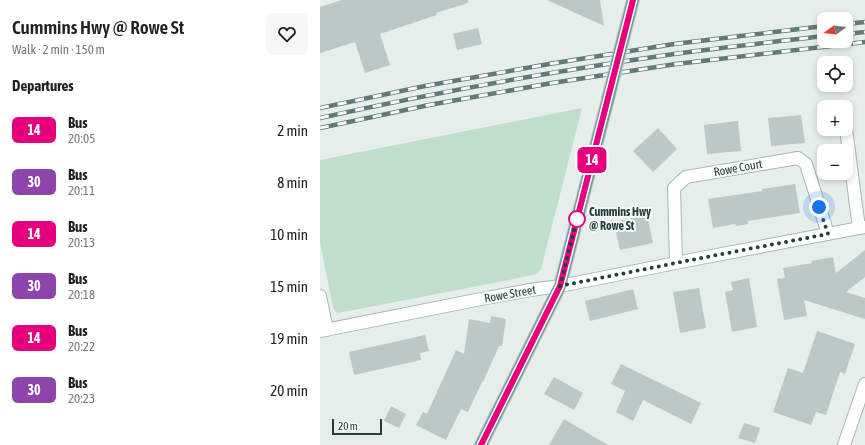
<!DOCTYPE html>
<html lang="en">
<head>
<meta charset="utf-8">
<style>
	:root { --surface:#fff; --page:#f6f6f6; --text:#202124; --muted:#757577 }
	body { margin:0; font-family:"Asap Condensed",sans-serif; background:var(--page); color:var(--text); height:100vh; display:flex; flex-direction:column; font-size:15px; white-space:nowrap }
	* { box-sizing:border-box; margin:0 }
	p { font-size:13px; color:var(--muted) }
	.icon { flex:none; width:22px; height:22px; fill:none; stroke:currentColor; stroke-width:2; stroke-linecap:round; stroke-linejoin:round }
	.map { position:relative; flex:1; overflow:hidden }
	.side { display:flex; flex-direction:column; background:var(--surface); width:320px }
	.side>* { flex:none }
	.badge { padding:0 8px; border-radius:6px; font-size:14px; line-height:26px }
	.needle { width:26px; rotate:255deg }
	.controls { position:absolute; left:497px; top:12px; display:grid; gap:8px }
	.controls a { display:grid; place-items:center; width:36px; height:36px; border-radius:8px; background:var(--surface); box-shadow:0 2px 6px #0003; font-size:20px }
	.scale { position:absolute; left:12px; bottom:10px; width:50px; box-sizing:border-box; padding-left:4px; border:2px solid #263f3b; border-top:0; font-size:11px; line-height:14px; white-space:nowrap; color:#263f3b; -webkit-text-stroke:3px #f6faf9; paint-order:stroke }
	.you { position:absolute; width:20px; height:20px; margin:-10px; border:3px solid #fff; border-radius:50%; background:#1a73e8; box-shadow:0 0 0 6px #1a73e833 }
	.map>.badge { position:absolute; translate:-50% -50%; box-shadow:0 0 0 2px #fff }
	h2 { padding:0 12px; font-size:15px; line-height:36px }
	.round { display:grid; place-items:center; flex:none; width:42px; height:42px; border-radius:8px; background:var(--page) }
	.headline { display:flex; align-items:center; justify-content:space-between; height:68px; padding:0 12px }
	h1 { font-size:19px; font-weight:600; line-height:30px }
	ul { padding:0; list-style:none }
	li { display:flex; align-items:center; gap:12px; height:52px; padding:0 12px }
	li div { flex:1 }
	li b { display:block; font-size:15px }
	li em { font-style:normal }
	li .badge { min-width:44px; font-weight:700; text-align:center }
	main { display:flex; flex:1; min-height:0 }
	.map>svg:first-child { display:block }
	.green { fill:#c1ddcc }
	.building { fill:#bbc8c5 }
	.lines { fill:none; stroke-linecap:round; stroke-linejoin:round }
	.minor-casing { stroke:#a9b6b3; stroke-width:14 }
	.major-casing { stroke:#c2c9c8; stroke-width:14 }
	.minor { stroke:#fff; stroke-width:12 }
	.major { stroke:#6e9f99; stroke-width:12 }
	.rail-casing { stroke:#617a76; stroke-width:4.5 }
	.rail { stroke:#f6faf9; stroke-width:3; stroke-dasharray:9; stroke-linecap:butt }
	.major-bridge-casing { stroke:#c2c9c8; stroke-width:14; stroke-linecap:butt }
	.major-bridge { stroke:#6e9f99; stroke-width:12 }
	.line-casing { stroke:#fff; stroke-width:9 }
	.line { stroke:#e6007e; stroke-width:6 }
	.walk { stroke:#263f3b; stroke-width:4; stroke-dasharray:0 7.2 }
	.stop-dot { fill:#fff; stroke:#e6007e; stroke-width:2 }
	.labels { text-anchor:middle; stroke-width:4; stroke-linejoin:round; paint-order:stroke }
	.street-label { font-size:12px; fill:#263f3b; stroke:#f6faf9 }
	.stop-label { font-size:12px; font-weight:bold; fill:#263f3b; stroke:#f6faf9; text-anchor:start }
</style>
</head>
<body>
<main>
<section class="side">
<div class="headline"><div><h1>Cummins Hwy @ Rowe St</h1><p>Walk · 2 min · 150 m</p></div><a class="round"><svg class="icon" aria-label="heart" viewBox="0 0 24 24"><path d="M12 20l-8-8c-3-5 5-10 8-4 3-6 11-1 8 4z"/></svg></a></div>
<h2>Departures</h2>
<ul>
<li><span class="badge" style="background:#e6007e;color:#fff">14</span><div><b>Bus</b><p>20:05</p></div><em>2 min</em></li>
<li><span class="badge" style="background:#8e44ad;color:#fff">30</span><div><b>Bus</b><p>20:11</p></div><em>8 min</em></li>
<li><span class="badge" style="background:#e6007e;color:#fff">14</span><div><b>Bus</b><p>20:13</p></div><em>10 min</em></li>
<li><span class="badge" style="background:#8e44ad;color:#fff">30</span><div><b>Bus</b><p>20:18</p></div><em>15 min</em></li>
<li><span class="badge" style="background:#e6007e;color:#fff">14</span><div><b>Bus</b><p>20:22</p></div><em>19 min</em></li>
<li><span class="badge" style="background:#8e44ad;color:#fff">30</span><div><b>Bus</b><p>20:23</p></div><em>20 min</em></li>
</ul>
</section>
<div class="map">
<svg width="545" height="445" viewBox="0 0 545 445">
	<rect width="100%" height="100%" fill="#e6eeeb"/>
	<!-- green -->
	<path class="green" d="M 262,108 L 221,269 L 216,274 L 184,281 L 18,313 L 15,311 L 13,308 L 0,242 L 0,160 Z"/>
	<!-- building -->
	<path class="building" d="M 22,0 L 148,0 L 148,3 L 116,13 L 117,15 L 60,34 L 70,65 L 45,73 L 35,42 L 0,53 L 0,7 Z
		M 227,0 L 280,0 L 284,26 Z
		M 158,28 L 162,44 L 137,50 L 133,34 Z
		M 481,115 L 485,143 L 451,146 L 448,118 Z
		M 418,121 L 421,151 L 387,154 L 384,125 Z
		M 338,128 L 357,149 L 333,172 L 313,151 Z
		M 475,184 L 480,213 L 428,221 L 428,224 L 416,226 L 415,224 L 393,228 L 388,199 L 442,191 L 442,189 Z
		M 327,215 L 333,243 L 300,250 L 294,222 Z
		M 545,250 L 545,277 L 526,292 L 545,298 L 545,319 L 484,300 L 487,316 L 464,320 L 457,279 L 465,278 L 463,268 L 492,263 L 491,261 L 513,257 L 516,273 Z
		M 429,278 L 437,327 L 412,332 L 405,292 L 413,290 L 411,282 Z
		M 379,288 L 386,328 L 360,333 L 353,292 Z
		M 313,289 L 318,309 L 270,321 L 265,301 Z
		M 171,316 L 186,319 L 182,346 L 179,346 L 163,382 L 162,382 L 148,412 L 141,409 L 126,440 L 96,425 L 103,412 L 107,414 L 136,350 L 144,354 L 149,319 L 170,323 Z
		M 497,331 L 535,344 L 525,374 L 520,372 L 506,415 L 496,412 L 491,425 L 453,412 L 468,368 L 483,373 Z
		M 105,335 L 109,351 L 100,353 L 101,360 L 34,375 L 29,352 Z
		M 301,364 L 381,403 L 371,424 L 323,400 L 313,421 L 296,412 L 305,391 L 291,384 Z
		M 234,377 L 263,393 L 254,410 L 224,394 Z
		M 71,406 L 86,414 L 79,428 L 64,421 Z
		M 244,419 L 288,445 L 229,445 Z
		M 424,423 L 440,428 L 435,443 L 418,438 Z"/>
	<g class="lines">
		<defs>
			<path id="minor" d="M 526,129 L 539,228
				M 356,263 L 354,188 L 366,177 L 478,158 L 486,164 L 508,234
				M 0,296 L 7,330
				M 0,331 L 156,300 L 210,290 L 240,286 L 381,258 L 545,227
				M 524,445 L 545,384"/>
			<path id="major" d="M 303,39 L 313,0
				M 161,445 L 240,286 L 288,99"/>
		</defs>
		<!-- minor casing -->
		<use href="#minor" class="minor-casing"/>
		<!-- major casing -->
		<use href="#major" class="major-casing"/>
		<!-- minor -->
		<use href="#minor" class="minor"/>
		<!-- major -->
		<use href="#major" class="major"/>
		<defs>
			<path id="rail" d="M 526,24 L 545,22
				M 526,34 L 545,32
				M 0,108 L 105,86 L 229,64 L 354,44 L 504,26
				M 0,118 C 117,92 235,71 354,54 C 404,47 454,42 504,36
				M 0,128 L 109,105 L 232,83 L 356,64 L 545,42"/>
		</defs>
		<!-- rail casing -->
		<use href="#rail" class="rail-casing"/>
		<!-- rail -->
		<use href="#rail" class="rail"/>
		<defs>
			<path id="major-bridge" d="M 288,99 L 303,39"/>
		</defs>
		<!-- major-bridge casing -->
		<use href="#major-bridge" class="major-bridge-casing"/>
		<!-- major-bridge -->
		<use href="#major-bridge" class="major-bridge"/>
	</g>
	<g class="lines">
		<defs>
			<path id="line" d="M 161,445 L 240,286 L 313,0"/>
		</defs>
		<!-- line casing -->
		<use href="#line" class="line-casing"/>
		<!-- line -->
		<use href="#line" class="line"/>
		<!-- walk -->
		<path class="walk" d="M 257,219 L 258,214 L 240,286 L 381,258 L 508,234 L 499,207"/>
	</g>
	<!-- markers -->
	<circle class="stop-dot" cx="257" cy="219" r="8"/>
	<g class="labels">
		<!-- street labels -->
		<g class="street-label">
			<text transform="translate(418 168) rotate(-10)" y="4">Rowe Court</text>
			<text transform="translate(190 294) rotate(-10)" y="4">Rowe Street</text>
		</g>
		<!-- stop labels -->
		<g class="stop-label">
			<text x="269" y="216">Cummins Hwy<tspan x="269" dy="14">@ Rowe St</tspan></text>
		</g>
	</g>
</svg>
<div class="controls">
<a><svg class="needle" viewBox="-14 -14 28 28"><path d="M0-13l5 13h-10z" fill="#e53935"/><path d="M0 13l5-13h-10z" fill="#757577"/></svg></a>
<a><svg class="icon" aria-label="locate" viewBox="0 0 24 24"><circle cx="12" cy="12" r="6"/><path d="M12 2v4M12 18v4M2 12h4M18 12h4"/></svg></a>
<a>+</a>
<a>−</a>
</div>
<div class="scale">20 m</div>
<div class="you" style="left:499px;top:207px"></div>
<b class="badge" style="left:272px;top:160px;background:#e6007e;color:#fff">14</b>
</div>
</main>
</body>
</html>
